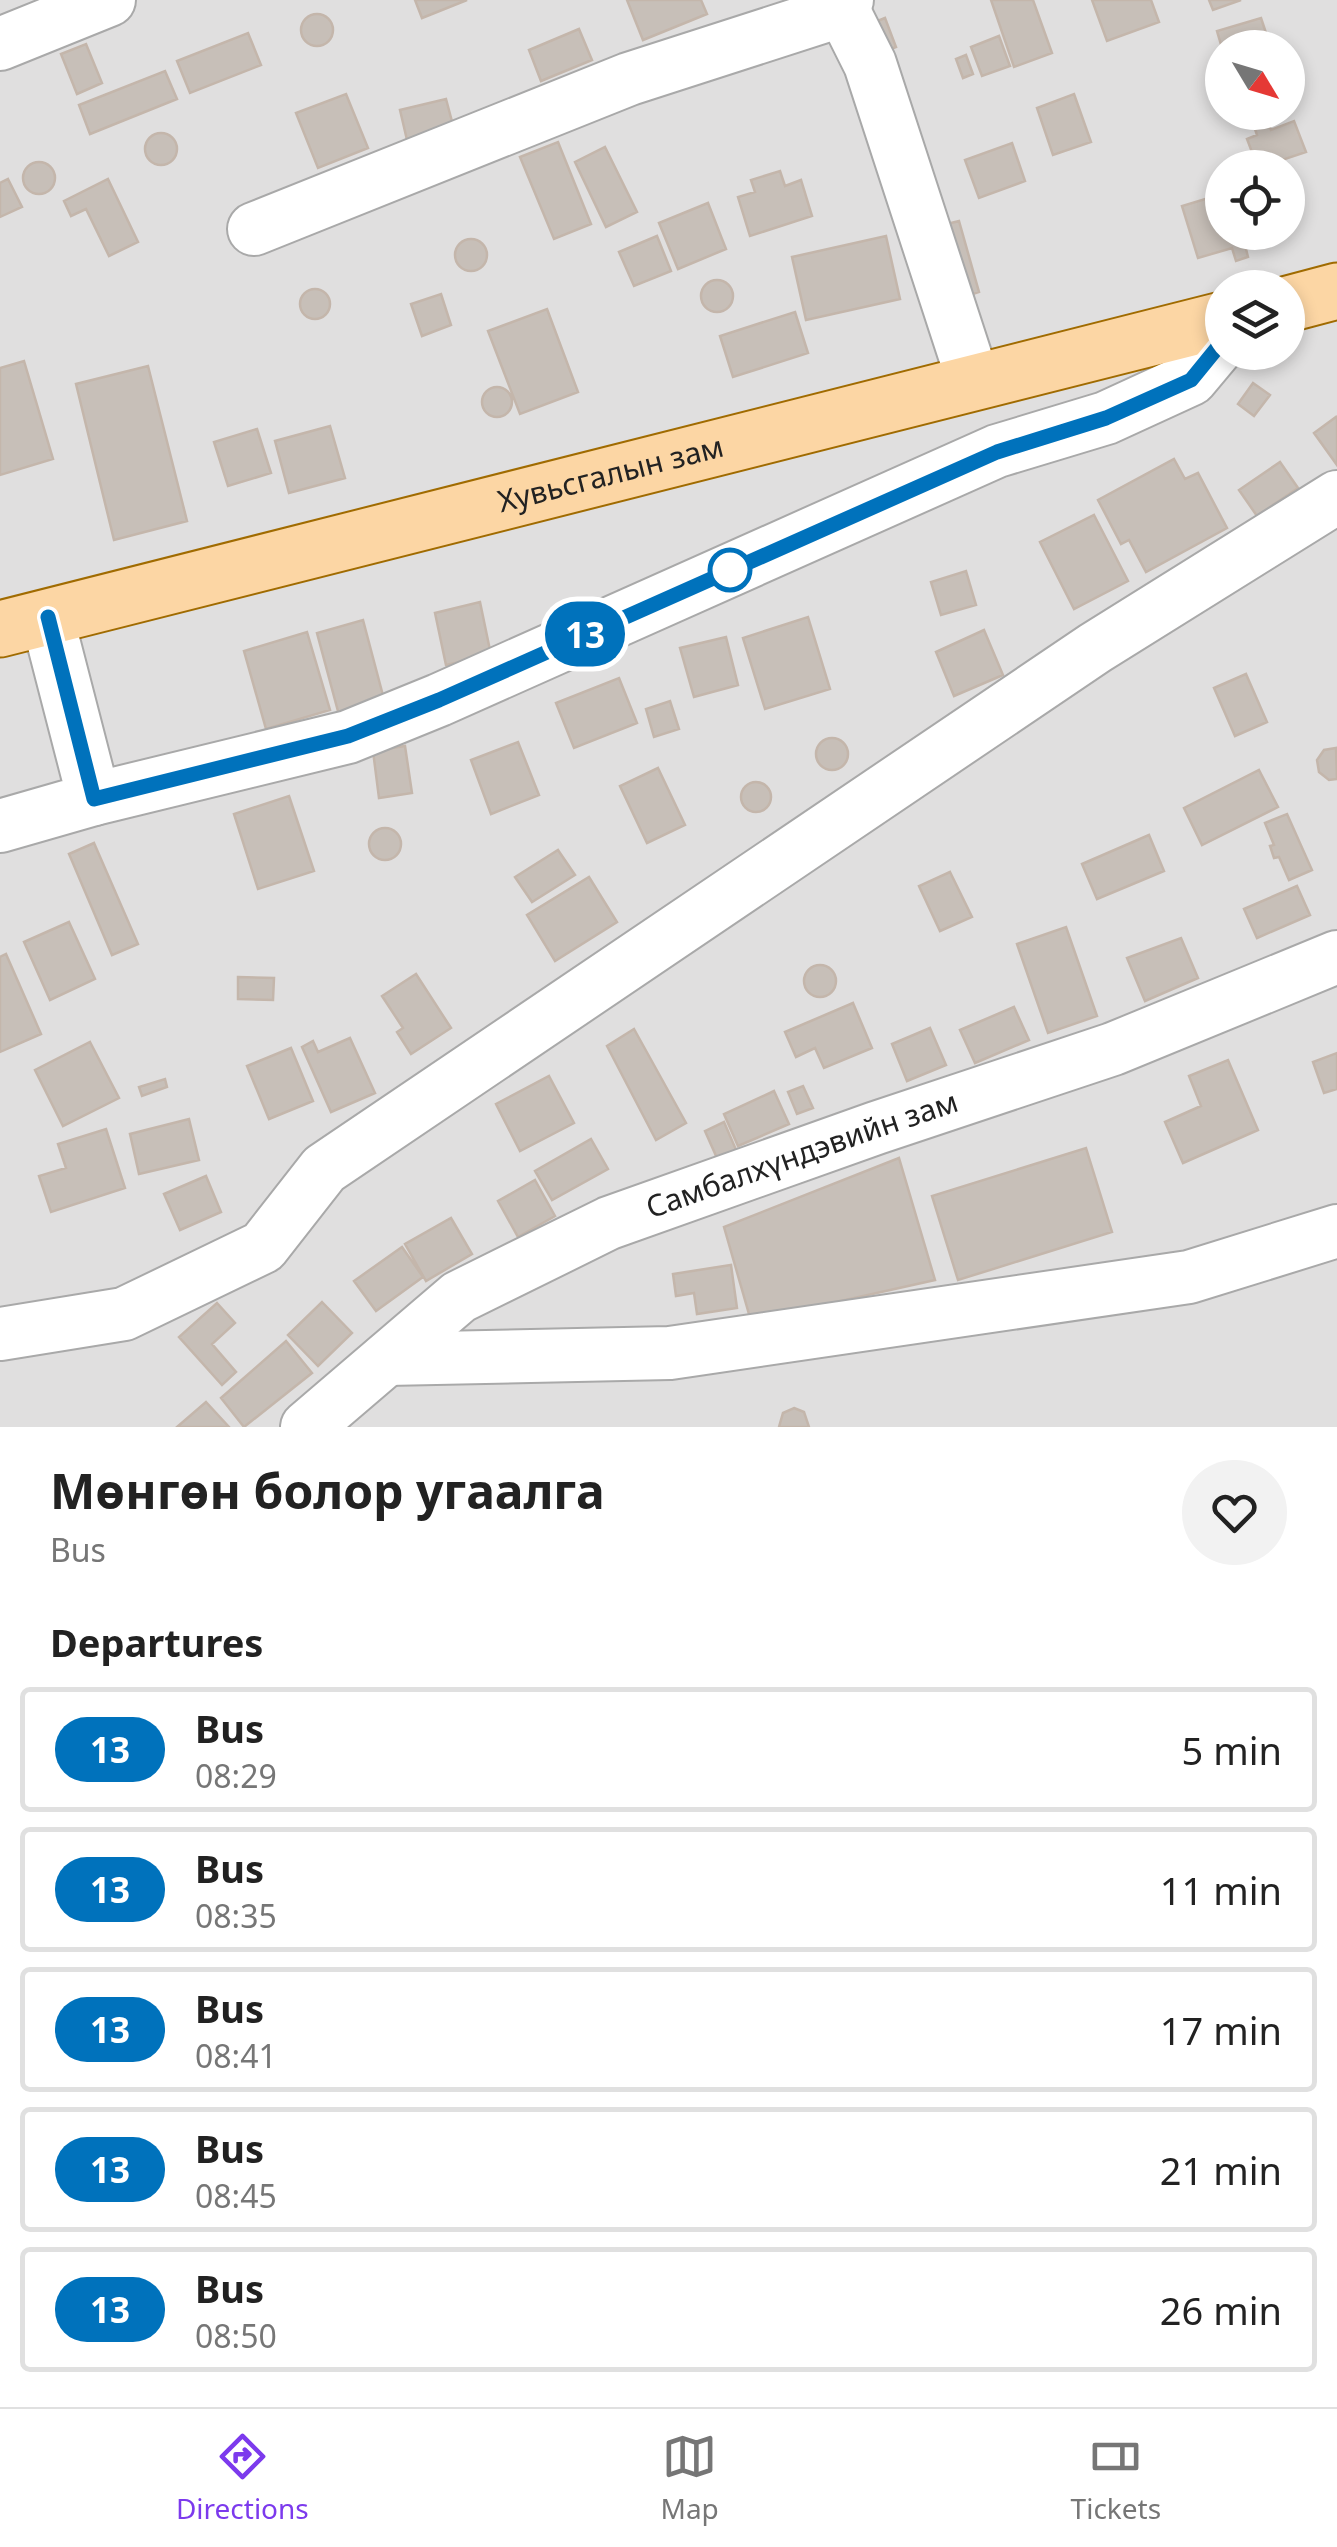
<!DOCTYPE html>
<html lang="en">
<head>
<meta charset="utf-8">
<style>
	:root { --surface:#fff; --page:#f2f2f2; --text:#222; --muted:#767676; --line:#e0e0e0; --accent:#7c3aed }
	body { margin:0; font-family:"Noto Sans",sans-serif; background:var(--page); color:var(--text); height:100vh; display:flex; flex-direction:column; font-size:38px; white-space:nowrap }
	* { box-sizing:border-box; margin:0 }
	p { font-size:32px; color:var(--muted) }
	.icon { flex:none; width:55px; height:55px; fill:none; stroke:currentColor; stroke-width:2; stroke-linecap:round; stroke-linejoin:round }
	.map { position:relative; height:1427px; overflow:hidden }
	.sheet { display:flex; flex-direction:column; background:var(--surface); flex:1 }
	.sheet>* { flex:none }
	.badge { padding:0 20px; border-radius:32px; font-size:35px; line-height:65px }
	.needle { width:65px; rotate:128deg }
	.tools { position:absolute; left:1205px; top:30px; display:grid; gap:20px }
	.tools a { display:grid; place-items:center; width:100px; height:100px; border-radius:50%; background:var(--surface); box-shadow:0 5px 15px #0003; font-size:50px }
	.map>.badge { position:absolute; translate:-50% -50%; box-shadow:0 0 0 5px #fff }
	h2 { padding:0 50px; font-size:38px; line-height:90px }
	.round { display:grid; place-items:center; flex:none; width:105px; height:105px; border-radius:52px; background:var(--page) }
	.overview { display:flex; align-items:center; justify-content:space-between; height:170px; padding:0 50px }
	h1 { font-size:48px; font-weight:700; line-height:75px }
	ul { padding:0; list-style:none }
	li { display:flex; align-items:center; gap:30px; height:125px; margin:0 20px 15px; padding:0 30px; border:5px solid var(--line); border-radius:10px }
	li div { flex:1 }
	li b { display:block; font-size:38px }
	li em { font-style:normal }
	li .badge { min-width:110px; font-weight:700; text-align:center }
	.tab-bar { display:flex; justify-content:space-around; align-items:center; height:140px; border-top:2px solid var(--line); background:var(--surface); font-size:28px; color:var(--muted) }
	.tab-bar a { display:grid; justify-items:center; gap:5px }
	.tab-bar .active { color:var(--accent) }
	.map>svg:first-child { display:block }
	.residential { fill:#e0dfdf; fill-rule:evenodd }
	.building { fill:#c7bfb8; stroke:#c4b6ab; stroke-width:2.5 }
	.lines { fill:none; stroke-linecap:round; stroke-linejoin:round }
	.minor-casing { stroke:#a9a9a9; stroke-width:56 }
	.major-casing { stroke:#a06b00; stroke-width:59 }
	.minor { stroke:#fff; stroke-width:52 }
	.major { stroke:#fcd6a4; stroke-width:55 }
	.line-casing { stroke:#fff; stroke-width:22 }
	.line { stroke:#0072bc; stroke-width:15 }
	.stop-dot { fill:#fff; stroke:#0072bc; stroke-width:5 }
	.labels { text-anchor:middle; stroke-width:10; stroke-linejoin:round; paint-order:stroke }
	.street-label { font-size:30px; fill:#222; stroke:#fff }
</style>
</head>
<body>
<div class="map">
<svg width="1337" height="1427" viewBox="0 0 1337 1427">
	<rect width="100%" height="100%" fill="#f2efe9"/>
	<!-- residential -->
	<path class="residential" d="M 0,0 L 1337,0 L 1337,1427 L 0,1427 ZM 1222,48 L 1288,48 L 1288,112 L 1222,112 ZM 1222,168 L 1288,168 L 1288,232 L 1222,232 ZM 1222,288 L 1288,288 L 1288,352 L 1222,352 Z"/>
	<!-- building -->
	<path class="building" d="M 415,0 L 467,0 L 422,18 Z
		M 627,0 L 701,0 L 707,14 L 643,40 Z
		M 991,0 L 1033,0 L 1052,53 L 1014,67 Z
		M 1092,0 L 1151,0 L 1159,22 L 1107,41 Z
		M 1209,0 L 1241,0 L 1213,10 Z
		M301 30a16 16 0 1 1 32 0a16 16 0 1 1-32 0Z
		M 885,18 L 896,47 L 881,53 L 870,24 Z
		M 1261,18 L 1271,48 L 1222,48 L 1217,31 Z
		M 579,29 L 592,60 L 541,81 L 529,50 Z
		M 248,33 L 261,65 L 190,93 L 177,61 Z
		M 999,36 L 1010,66 L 982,76 L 971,47 Z
		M 86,44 L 102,83 L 77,94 L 61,54 Z
		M 966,55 L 973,74 L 963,78 L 956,59 Z
		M 165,71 L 177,99 L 90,134 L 79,105 Z
		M 346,94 L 368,148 L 318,168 L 296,113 Z
		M 1074,94 L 1091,142 L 1053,155 L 1037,108 Z
		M 446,99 L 454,129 L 407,140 L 400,110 Z
		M 1267,121 L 1271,130 L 1294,121 L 1306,152 L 1258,168 L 1247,139 L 1257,135 L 1254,126 Z
		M145 149a16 16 0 1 1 32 0a16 16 0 1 1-32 0Z
		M 558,142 L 591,224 L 554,239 L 520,157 Z
		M 1012,143 L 1025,181 L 979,198 L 965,160 Z
		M 605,147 L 637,212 L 606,227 L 575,162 Z
		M23 178a16 16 0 1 1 32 0a16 16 0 1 1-32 0Z
		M 780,171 L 785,186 L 801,180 L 812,216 L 750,236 L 738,197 L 755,192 L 751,180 Z
		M 8,179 L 22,207 L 0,217 L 0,183 Z
		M 108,179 L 138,242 L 109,256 L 86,209 L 71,216 L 64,201 Z
		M 1222,194 L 1222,232 L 1259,232 L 1261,240 L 1245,245 L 1248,257 L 1236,261 L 1232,248 L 1198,258 L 1182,206 Z
		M 708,203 L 726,249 L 678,269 L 659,223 Z
		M 959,221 L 979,292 L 964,297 L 943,225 Z
		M 657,236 L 671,271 L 634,286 L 619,252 Z
		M 886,236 L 900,299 L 806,320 L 792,257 Z
		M455 255a16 16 0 1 1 32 0a16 16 0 1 1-32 0Z
		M701 296a16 16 0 1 1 32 0a16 16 0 1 1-32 0Z
		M300 304a15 15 0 1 1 30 0a15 15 0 1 1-30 0Z
		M 441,294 L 451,325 L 422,336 L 411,304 Z
		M 547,309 L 578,392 L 520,414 L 488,331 Z
		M 795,312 L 808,353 L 733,377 L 720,336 Z
		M 24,361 L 53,459 L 0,475 L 0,368 Z
		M 148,366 L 187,521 L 114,540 L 76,384 Z
		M 1253,383 L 1270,395 L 1254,416 L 1238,404 Z
		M482 402a15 15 0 1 1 30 0a15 15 0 1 1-30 0Z
		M 1336,417 L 1337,419 L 1337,465 L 1314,433 Z
		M 330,426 L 345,478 L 289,493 L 275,441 Z
		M 257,429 L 271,473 L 228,486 L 214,442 Z
		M 1174,459 L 1185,479 L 1198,473 L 1227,528 L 1146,572 L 1129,540 L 1121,544 L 1098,500 Z
		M 1280,462 L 1298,488 L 1257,516 L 1239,490 Z
		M 1094,515 L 1128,581 L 1074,609 L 1040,542 Z
		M 966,571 L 976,605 L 941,615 L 931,582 Z
		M 480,602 L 491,655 L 446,665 L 435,613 Z
		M 808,617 L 830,689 L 765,709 L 743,638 Z
		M 363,620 L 385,703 L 339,715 L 317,633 Z
		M 984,630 L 1003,675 L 954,696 L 936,652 Z
		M 307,632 L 330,710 L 266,729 L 244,651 Z
		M 726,637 L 738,685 L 694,697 L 680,648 Z
		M 1246,674 L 1267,722 L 1235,736 L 1214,688 Z
		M 619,678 L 637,723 L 574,748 L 556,703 Z
		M 670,701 L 679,729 L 654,737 L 646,709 Z
		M816 754a16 16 0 1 1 32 0a16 16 0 1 1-32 0Z
		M 518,742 L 539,795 L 491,814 L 471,760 Z
		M 405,746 L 412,793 L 379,798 L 373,751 Z
		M 1336,748 L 1337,779 L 1329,780 L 1319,772 L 1317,760 L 1324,750 Z
		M 658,768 L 685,825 L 647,843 L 620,786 Z
		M 1259,770 L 1278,807 L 1202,845 L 1184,808 Z
		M741 797a15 15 0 1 1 30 0a15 15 0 1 1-30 0Z
		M 289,796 L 314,871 L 258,889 L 234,814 Z
		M 1287,814 L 1312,870 L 1289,880 L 1279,857 L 1274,858 L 1270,846 L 1274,845 L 1265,823 Z
		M369 844a16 16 0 1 1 32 0a16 16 0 1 1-32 0Z
		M 1149,835 L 1164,871 L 1097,899 L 1082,864 Z
		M 94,843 L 138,944 L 112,955 L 69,854 Z
		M 558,850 L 575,875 L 532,902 L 515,877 Z
		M 950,872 L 972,917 L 940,931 L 919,886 Z
		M 589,877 L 617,922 L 555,961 L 527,915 Z
		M 1297,886 L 1310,915 L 1257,938 L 1244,909 Z
		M 69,922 L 95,979 L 50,1000 L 24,942 Z
		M 1066,927 L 1097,1016 L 1048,1033 L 1017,944 Z
		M 1181,938 L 1198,978 L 1145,1001 L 1127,958 Z
		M 6,954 L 41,1034 L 0,1052 L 0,957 Z
		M804 981a16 16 0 1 1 32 0a16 16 0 1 1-32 0Z
		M 416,974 L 451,1028 L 411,1054 L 397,1032 L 403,1028 L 382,996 Z
		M 238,977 L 274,978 L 273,1000 L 238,999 Z
		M 853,1003 L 872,1048 L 824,1068 L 815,1048 L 796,1057 L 785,1032 Z
		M 1014,1007 L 1029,1040 L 975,1063 L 960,1030 Z
		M 930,1028 L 946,1065 L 907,1081 L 892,1044 Z
		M 634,1029 L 686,1123 L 656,1140 L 607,1046 Z
		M 350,1038 L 375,1093 L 331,1112 L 302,1047 L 313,1041 L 318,1052 Z
		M 90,1042 L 119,1098 L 63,1126 L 35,1070 Z
		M 291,1048 L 313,1101 L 269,1119 L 247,1066 Z
		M 1337,1053 L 1337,1089 L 1324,1093 L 1313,1062 Z
		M 1228,1060 L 1258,1130 L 1183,1163 L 1165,1122 L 1201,1106 L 1189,1076 Z
		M 549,1076 L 574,1123 L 520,1151 L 496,1104 Z
		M 165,1079 L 167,1087 L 142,1096 L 139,1087 Z
		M 803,1086 L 813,1108 L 797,1114 L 788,1092 Z
		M 774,1091 L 789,1124 L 738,1146 L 724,1114 Z
		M 189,1119 L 199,1160 L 139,1174 L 130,1134 Z
		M 724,1122 L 740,1159 L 721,1167 L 705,1131 Z
		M 106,1129 L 125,1188 L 51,1212 L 39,1176 L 66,1168 L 58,1144 Z
		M 591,1139 L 608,1169 L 552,1200 L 535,1171 Z
		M 1086,1148 L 1112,1232 L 958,1280 L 932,1196 Z
		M 899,1158 L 935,1280 L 751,1321 L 724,1227 Z
		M 206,1176 L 221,1212 L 180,1230 L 164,1194 Z
		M 535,1180 L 555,1216 L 518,1237 L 498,1201 Z
		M 451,1218 L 472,1254 L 426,1281 L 405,1244 Z
		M 402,1247 L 423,1277 L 376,1311 L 354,1281 Z
		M 731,1265 L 737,1308 L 697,1314 L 694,1293 L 676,1296 L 673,1274 Z
		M 322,1302 L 352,1333 L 318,1366 L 288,1335 Z
		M 217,1303 L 235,1323 L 212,1344 L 236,1372 L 222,1385 L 179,1337 Z
		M 286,1341 L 312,1373 L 244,1427 L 221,1398 Z
		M 206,1402 L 229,1427 L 177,1427 Z
		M 794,1408 L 804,1412 L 809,1427 L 779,1427 L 783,1413 Z"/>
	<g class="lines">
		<defs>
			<g id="minor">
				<path d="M 843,10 L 870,64 L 974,383"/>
				<path d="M 0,44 L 109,0"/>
				<path d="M 254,229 L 629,79 L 843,10 L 847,0"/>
				<path d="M 94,799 L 348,737 L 439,700 L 997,451 L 1106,418 L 1191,379 L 1222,342"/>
				<path d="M 0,826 L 94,799 L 47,617"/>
				<path d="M 0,1334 L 124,1314 L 263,1247 L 324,1169 L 1095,648 L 1337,497"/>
				<path d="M 387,1359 L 670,1353 L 1189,1277 L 1337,1231"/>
				<path id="s1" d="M 307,1427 L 459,1297 L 609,1223 L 876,1128 L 1113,1049 L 1337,957"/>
			</g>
			<g id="major">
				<path d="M 1288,304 L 1337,291"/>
				<path id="s2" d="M 0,629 L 1222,320"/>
			</g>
		</defs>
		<!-- minor casing -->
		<use href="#minor" class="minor-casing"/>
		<!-- major casing -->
		<use href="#major" class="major-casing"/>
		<!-- minor -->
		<use href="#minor" class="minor"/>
		<!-- major -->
		<use href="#major" class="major"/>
	</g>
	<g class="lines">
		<defs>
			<path id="line" d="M 48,617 L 94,799 L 348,736 L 439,700 L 997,452 L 1106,418 L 1191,380 L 1222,342"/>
		</defs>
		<!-- line casing -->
		<use href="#line" class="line-casing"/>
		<!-- line -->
		<use href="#line" class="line"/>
	</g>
	<!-- markers -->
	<circle class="stop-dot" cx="730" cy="570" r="20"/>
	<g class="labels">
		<!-- street labels -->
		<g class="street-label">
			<text dy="10" stroke="none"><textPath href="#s2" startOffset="630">Хувьсгалын зам</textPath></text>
			<text dy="10" stroke="none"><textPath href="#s1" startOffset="572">Самбалхүндэвийн зам</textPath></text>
		</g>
	</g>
</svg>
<div class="tools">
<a><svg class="needle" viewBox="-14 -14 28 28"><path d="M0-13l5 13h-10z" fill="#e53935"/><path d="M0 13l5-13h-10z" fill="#767676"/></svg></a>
<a><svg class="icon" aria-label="locate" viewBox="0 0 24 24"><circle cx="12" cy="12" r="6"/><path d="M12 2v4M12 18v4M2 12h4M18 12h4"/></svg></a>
<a><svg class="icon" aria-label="layers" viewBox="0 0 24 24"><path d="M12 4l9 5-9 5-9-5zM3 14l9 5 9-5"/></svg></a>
</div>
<b class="badge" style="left:585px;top:634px;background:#0072bc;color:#fff">13</b>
</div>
<section class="sheet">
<div class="overview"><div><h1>Мөнгөн болор угаалга</h1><p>Bus</p></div><a class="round"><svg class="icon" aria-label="heart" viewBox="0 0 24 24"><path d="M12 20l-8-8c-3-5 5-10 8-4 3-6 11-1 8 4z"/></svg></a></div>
<h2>Departures</h2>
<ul>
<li><span class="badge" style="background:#0072bc;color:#fff">13</span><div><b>Bus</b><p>08:29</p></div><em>5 min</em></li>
<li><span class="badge" style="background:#0072bc;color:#fff">13</span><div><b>Bus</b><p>08:35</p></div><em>11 min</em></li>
<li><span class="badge" style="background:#0072bc;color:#fff">13</span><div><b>Bus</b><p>08:41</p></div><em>17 min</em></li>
<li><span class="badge" style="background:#0072bc;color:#fff">13</span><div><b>Bus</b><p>08:45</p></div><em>21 min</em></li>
<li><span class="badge" style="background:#0072bc;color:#fff">13</span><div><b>Bus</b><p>08:50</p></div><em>26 min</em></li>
</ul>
</section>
<nav class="tab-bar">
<a class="active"><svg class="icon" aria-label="directions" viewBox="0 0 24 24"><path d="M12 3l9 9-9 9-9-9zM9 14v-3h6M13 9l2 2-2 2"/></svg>Directions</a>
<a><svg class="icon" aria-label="map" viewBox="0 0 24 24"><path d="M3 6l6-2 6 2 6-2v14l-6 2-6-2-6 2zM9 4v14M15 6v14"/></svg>Map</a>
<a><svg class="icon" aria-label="tickets" viewBox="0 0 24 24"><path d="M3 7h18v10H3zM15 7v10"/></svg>Tickets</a>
</nav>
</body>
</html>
